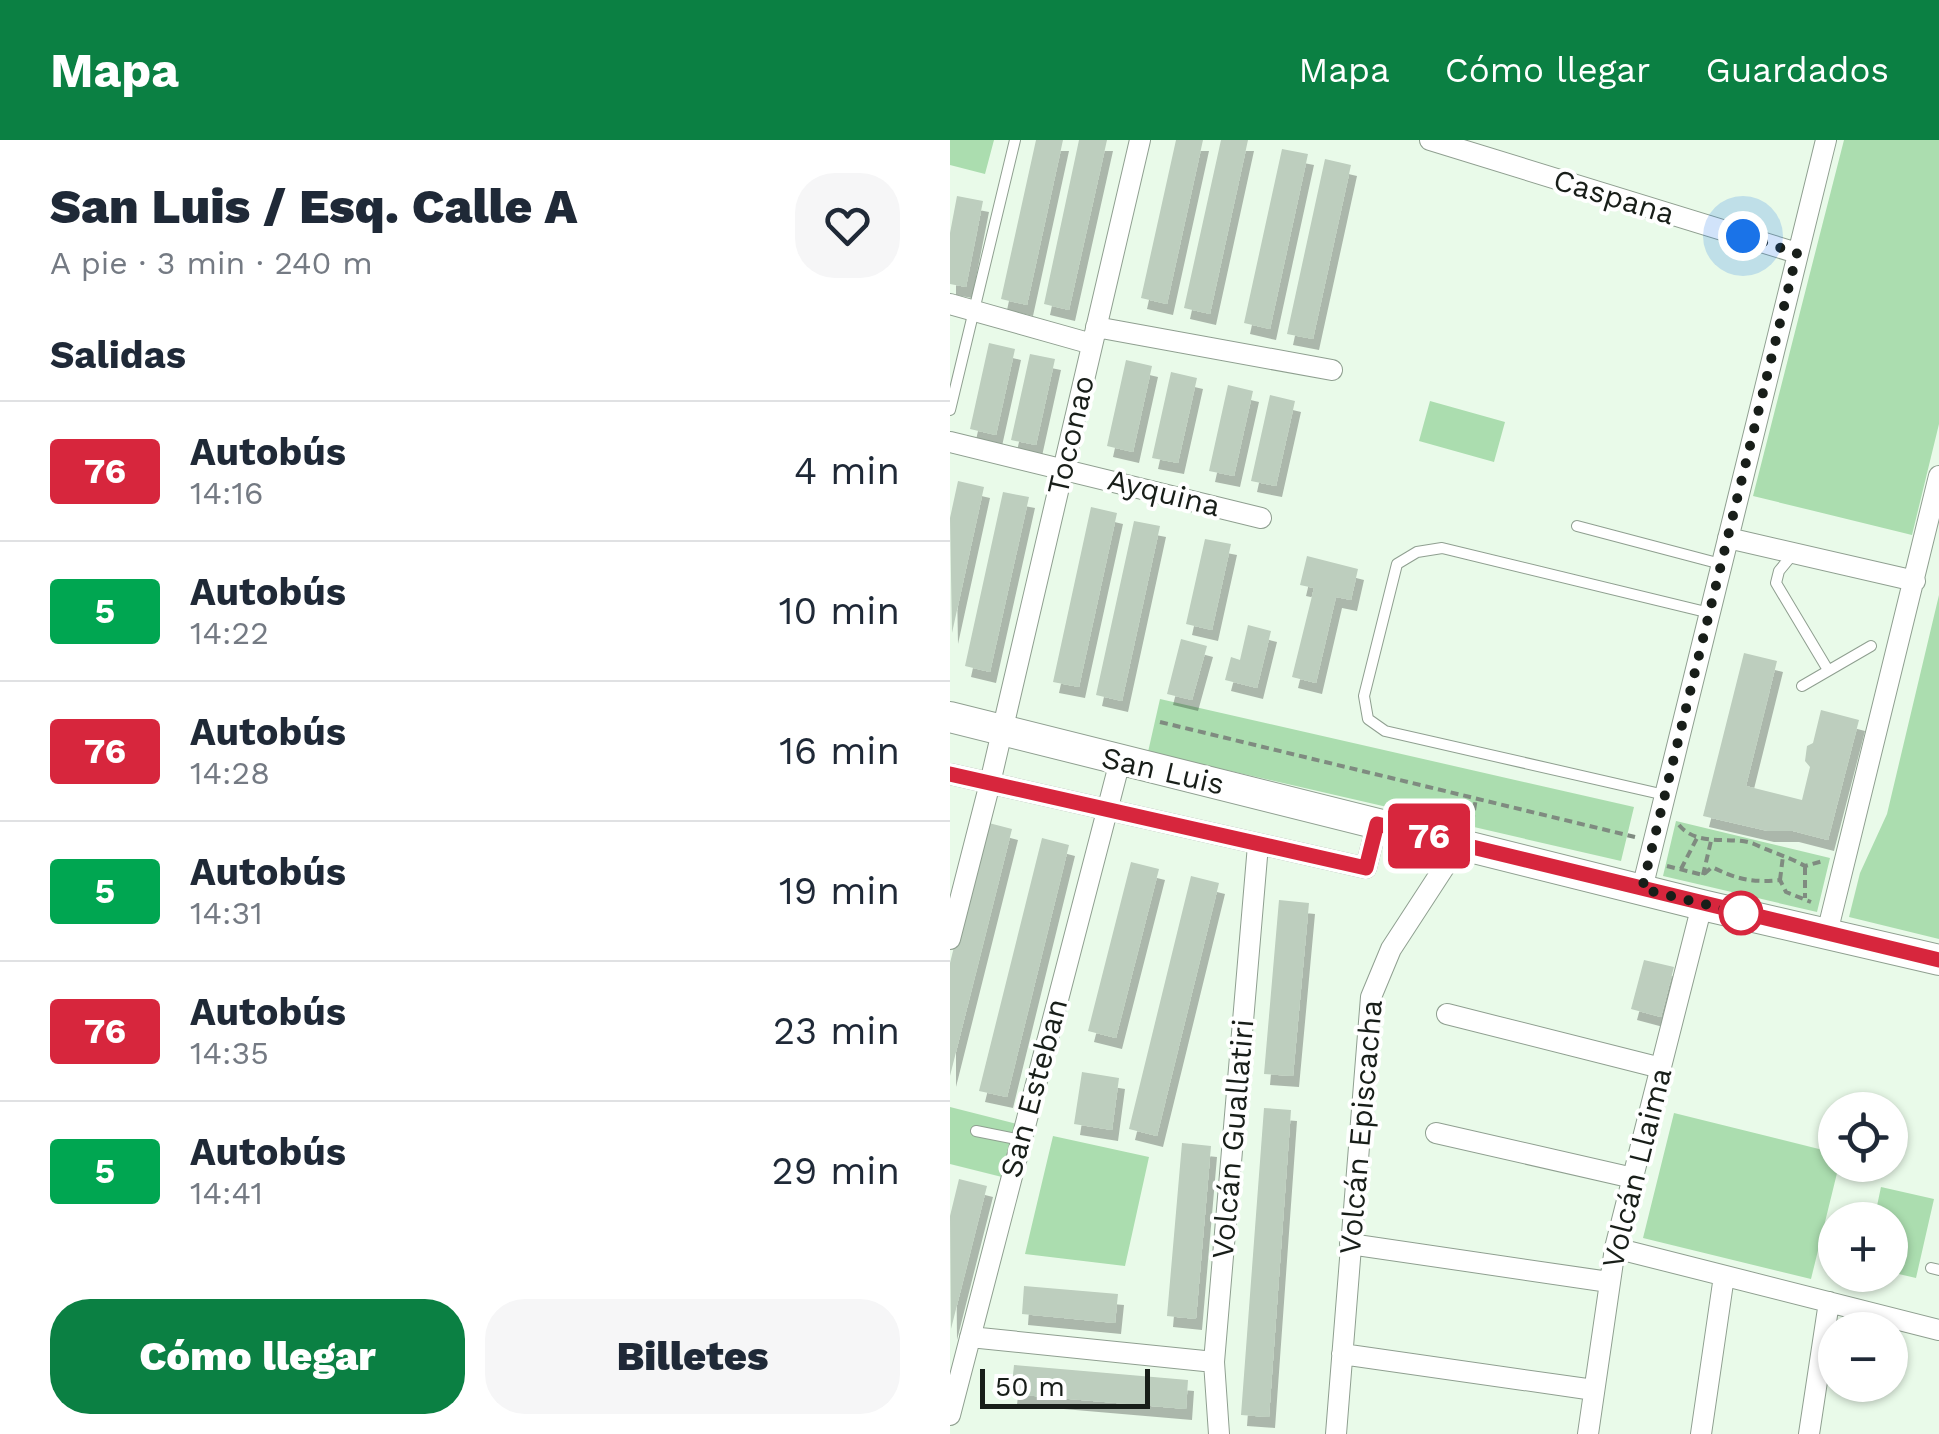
<!DOCTYPE html>
<html lang="es">
<head>
<meta charset="utf-8">
<style>
	:root { --surface:#fff; --page:#f6f6f7; --text:#1f2937; --muted:#747a83; --line:#e0e1e3; --accent:#0b8043 }
	body { margin:0; font-family:"Work Sans",sans-serif; background:var(--page); color:var(--text); height:100vh; display:flex; flex-direction:column; font-size:38px; white-space:nowrap }
	* { box-sizing:border-box; margin:0 }
	p { font-size:32px; color:var(--muted) }
	.icon { flex:none; width:55px; height:55px; fill:none; stroke:currentColor; stroke-width:2; stroke-linecap:round; stroke-linejoin:round }
	.map { position:relative; flex:1; overflow:hidden }
	.side { display:flex; flex-direction:column; background:var(--surface); width:950px }
	.side>* { flex:none }
	.badge { padding:0 20px; border-radius:8px; font-size:35px; line-height:65px }
	.controls { position:absolute; left:868px; top:952px; display:grid; gap:20px }
	.controls a { display:grid; place-items:center; width:90px; height:90px; border-radius:50%; background:var(--surface); box-shadow:0 2px 8px #0004; font-size:50px }
	.scale { position:absolute; left:30px; bottom:25px; width:170px; box-sizing:border-box; padding-left:10px; border:5px solid #181e19; border-top:0; font-size:28px; line-height:35px; white-space:nowrap; color:#181e19; -webkit-text-stroke:8px #fff; paint-order:stroke }
	.you { position:absolute; width:50px; height:50px; margin:-25px; border:8px solid #fff; border-radius:50%; background:#1a73e8; box-shadow:0 0 0 15px #1a73e833 }
	.map>.badge { position:absolute; translate:-50% -50%; box-shadow:0 0 0 5px #fff }
	h2 { padding:0 50px; font-size:38px; line-height:90px }
	.round { display:grid; place-items:center; flex:none; width:105px; height:105px; border-radius:40px; background:var(--page) }
	.summary { display:flex; align-items:center; justify-content:space-between; height:170px; padding:0 50px }
	h1 { font-size:48px; font-weight:800; line-height:75px }
	.primary-button { display:flex; gap:20px; margin-top:auto; padding:20px 50px }
	.primary-button a { flex:1; height:115px; border-radius:40px; background:var(--accent); color:#fff; font-size:40px; font-weight:800; line-height:115px; text-align:center }
	.primary-button a+a { background:var(--page); color:var(--text) }
	ul { padding:0; list-style:none }
	li { display:flex; align-items:center; gap:30px; height:140px; padding:0 50px; border-top:2px solid var(--line) }
	li div { flex:1 }
	li b { display:block; font-size:38px }
	li em { font-style:normal }
	li .badge { min-width:110px; font-weight:700; text-align:center }
	header { display:flex; align-items:center; gap:60px; box-sizing:border-box; height:140px; padding:0 50px; background:var(--accent); color:#fff }
	header strong { font-size:48px }
	nav { display:flex; gap:55px; margin-inline-start:auto; font-size:35px }
	main { display:flex; flex:1; min-height:0 }
	.map>svg:first-child { display:block }
	.green { fill:#abddaf }
	.building { fill:#bdcebe; filter:url(#shadow) }
	.lines { fill:none; stroke-linecap:round; stroke-linejoin:round }
	.lane-casing { stroke:#8f9f90; stroke-width:12 }
	.street-casing { stroke:#8f9f90; stroke-width:22 }
	.secondary-casing { stroke:#8f9f90; stroke-width:32 }
	.path { stroke:#7f8b80; stroke-width:4; stroke-dasharray:8 5; stroke-linecap:butt }
	.lane { stroke:#fff; stroke-width:10 }
	.street { stroke:#fff; stroke-width:20 }
	.secondary { stroke:#fff; stroke-width:30 }
	.line-casing { stroke:#fff; stroke-width:22 }
	.line { stroke:#d7263d; stroke-width:15 }
	.walk { stroke:#181e19; stroke-width:10; stroke-dasharray:0 18 }
	.stop-dot { fill:#fff; stroke:#d7263d; stroke-width:5 }
	.labels { text-anchor:middle; stroke-width:8; stroke-linejoin:round; paint-order:stroke }
	.street-label { font-size:30px; fill:#181e19; stroke:#fff }
</style>
</head>
<body>
<header>
<strong>Mapa</strong>
<nav><a>Mapa</a><a>Cómo llegar</a><a>Guardados</a></nav>
</header>
<main>
<section class="side">
<div class="summary"><div><h1>San Luis / Esq. Calle A</h1><p>A pie · 3 min · 240 m</p></div><a class="round"><svg class="icon" aria-label="heart" viewBox="0 0 24 24"><path d="M12 20l-8-8c-3-5 5-10 8-4 3-6 11-1 8 4z"/></svg></a></div>
<h2>Salidas</h2>
<ul>
<li><span class="badge" style="background:#d7263d;color:#fff">76</span><div><b>Autobús</b><p>14:16</p></div><em>4 min</em></li>
<li><span class="badge" style="background:#00a651;color:#fff">5</span><div><b>Autobús</b><p>14:22</p></div><em>10 min</em></li>
<li><span class="badge" style="background:#d7263d;color:#fff">76</span><div><b>Autobús</b><p>14:28</p></div><em>16 min</em></li>
<li><span class="badge" style="background:#00a651;color:#fff">5</span><div><b>Autobús</b><p>14:31</p></div><em>19 min</em></li>
<li><span class="badge" style="background:#d7263d;color:#fff">76</span><div><b>Autobús</b><p>14:35</p></div><em>23 min</em></li>
<li><span class="badge" style="background:#00a651;color:#fff">5</span><div><b>Autobús</b><p>14:41</p></div><em>29 min</em></li>
</ul>
<div class="primary-button"><a>Cómo llegar</a><a>Billetes</a></div>
</section>
<div class="map">
<svg width="989" height="1294" viewBox="0 0 989 1294">
	<defs>
		<filter id="shadow"><feDropShadow dx="6" dy="11" stdDeviation="0" flood-color="#0004"/></filter>
	</defs>
	<rect width="100%" height="100%" fill="#e9fae9"/>
	<!-- green -->
	<path class="green" d="M 0,0 L 44,0 L 35,34 L 0,25 Z
		M 894,0 L 989,0 L 989,284 L 962,395 L 803,356 Z
		M 480,261 L 555,282 L 544,322 L 469,301 Z
		M 989,455 L 989,799 L 899,777 L 910,733 L 937,674 Z
		M 210,559 L 684,667 L 671,721 L 198,612 Z
		M 726,681 L 880,718 L 867,772 L 713,736 Z
		M 0,967 L 67,984 L 52,1037 L 0,1024 Z
		M 724,973 L 885,1013 L 885,1025 L 889,1025 L 861,1139 L 693,1098 Z
		M 103,996 L 199,1017 L 175,1126 L 75,1114 Z
		M 931,1047 L 984,1059 L 966,1138 L 940,1132 L 940,1080 L 924,1080 Z"/>
	<!-- building -->
	<path class="building" d="M 86,0 L 113,0 L 77,165 L 51,159 Z
		M 129,0 L 157,0 L 119,170 L 94,164 Z
		M 226,0 L 253,0 L 217,164 L 191,158 Z
		M 271,0 L 298,0 L 260,174 L 234,168 Z
		M 332,9 L 358,14 L 320,189 L 294,183 Z
		M 375,19 L 401,25 L 363,199 L 337,194 Z
		M 7,56 L 33,61 L 16,147 L 0,144 L 0,93 Z
		M 39,203 L 65,209 L 46,295 L 20,289 Z
		M 80,214 L 105,219 L 86,305 L 61,300 Z
		M 176,220 L 202,226 L 183,312 L 157,306 Z
		M 221,232 L 247,238 L 228,323 L 202,318 Z
		M 278,245 L 303,251 L 284,336 L 259,331 Z
		M 320,255 L 345,261 L 326,346 L 301,341 Z
		M 8,341 L 34,347 L 2,493 L 0,378 Z
		M 53,352 L 79,357 L 40,532 L 15,526 Z
		M 141,367 L 167,373 L 129,547 L 103,542 Z
		M 184,381 L 210,386 L 172,561 L 146,555 Z
		M 255,399 L 281,404 L 262,490 L 236,484 Z
		M 357,416 L 408,429 L 401,460 L 386,457 L 366,543 L 342,537 L 364,448 L 350,445 Z
		M 298,485 L 321,491 L 307,548 L 275,540 L 281,517 L 290,520 Z
		M 231,499 L 257,506 L 242,560 L 217,554 Z
		M 794,513 L 827,521 L 796,646 L 852,660 L 860,627 L 855,621 L 857,606 L 863,603 L 871,570 L 909,580 L 878,700 L 843,691 L 818,691 L 753,676 Z
		M 35,682 L 62,689 L 0,936 L 0,823 Z
		M 92,698 L 119,705 L 57,957 L 29,951 Z
		M 181,722 L 209,729 L 166,898 L 138,891 Z
		M 241,736 L 269,743 L 207,996 L 179,989 Z
		M 329,760 L 359,763 L 343,936 L 314,934 Z
		M 694,820 L 724,827 L 711,877 L 681,869 Z
		M 132,932 L 169,938 L 162,990 L 124,984 Z
		M 314,968 L 341,970 L 319,1277 L 291,1275 Z
		M 232,1003 L 261,1006 L 246,1179 L 217,1176 Z
		M 9,1039 L 37,1046 L 1,1189 L 0,1076 Z
		M 74,1146 L 168,1154 L 165,1183 L 72,1174 Z
		M 64,1225 L 238,1240 L 236,1269 L 61,1254 Z"/>
	<g class="lines">
		<defs>
			<path id="lane" d="M 0,270 L 65,0
				M 627,386 L 771,424
				M 843,414 L 829,431 L 826,443 L 878,530
				M 852,546 L 921,506
				M 715,655 L 435,591 L 418,579 L 414,556 L 447,424 L 467,412 L 492,408 L 760,473
				M 26,991 L 71,1000
				M 981,1128 L 989,1130"/>
			<path id="street" d="M 480,0 L 847,113
				M 0,164 L 142,204
				M 146,187 L 382,230
				M 0,302 L 311,378
				M 778,398 L 965,441
				M 0,634 L 416,728 L 427,684
				M 692,749 L 876,0
				M 877,793 L 989,336
				M 0,799 L 40,643 L 190,0
				M 497,874 L 711,928
				M 486,993 L 683,1038
				M 400,1104 L 659,1142
				M 665,1108 L 989,1190
				M 20,1197 L 264,1222
				M 392,1214 L 644,1250
				M 0,1275 L 170,621
				M 269,1294 L 264,1222 L 308,705
				M 386,1294 L 421,857 L 441,809 L 510,703
				M 638,1294 L 665,1108 L 752,765
				M 751,1294 L 774,1136
				M 859,1294 L 879,1162"/>
			<path id="secondary" d="M 0,577 L 752,765 L 989,820"/>
		</defs>
		<!-- lane casing -->
		<use href="#lane" class="lane-casing"/>
		<!-- street casing -->
		<use href="#street" class="street-casing"/>
		<!-- secondary casing -->
		<use href="#secondary" class="secondary-casing"/>
		<!-- path -->
		<path class="path" d="M 210,582 L 685,697
			M 522,683 L 526,658
			M 729,685 C 748,708 782,695 804,704 C 821,712 839,717 855,726 L 873,721
			M 717,726 L 753,735 L 762,727 C 786,739 803,743 830,740 L 836,752 L 861,762
			M 855,727 L 855,758
			M 731,729 L 747,698
			M 753,735 L 761,701
			M 830,740 L 833,716"/>
		<!-- lane -->
		<use href="#lane" class="lane"/>
		<!-- street -->
		<use href="#street" class="street"/>
		<!-- secondary -->
		<use href="#secondary" class="secondary"/>
	</g>
	<g class="lines">
		<defs>
			<path id="line" d="M 0,634 L 416,728 L 427,684 L 989,820"/>
		</defs>
		<!-- line casing -->
		<use href="#line" class="line-casing"/>
		<!-- line -->
		<use href="#line" class="line"/>
		<!-- walk -->
		<path class="walk" d="M 791,773 L 692,749 L 847,113 L 793,96"/>
	</g>
	<!-- markers -->
	<circle class="stop-dot" cx="791" cy="773" r="20"/>
	<g class="labels">
		<!-- street labels -->
		<g class="street-label">
			<text transform="translate(664 57) rotate(17)" y="10">Caspana</text>
			<text transform="translate(121 295) rotate(-77)" y="10">Toconao</text>
			<text transform="translate(214 353) rotate(14)" y="10">Ayquina</text>
			<text transform="translate(213 631) rotate(13)" y="10">San Luis</text>
			<text transform="translate(84 948) rotate(-75)" y="10">San Esteban</text>
			<text transform="translate(411 987) rotate(-85)" y="10">Volcán Episcacha</text>
			<text transform="translate(283 999) rotate(-85)" y="10">Volcán Guallatiri</text>
			<text transform="translate(687 1028) rotate(-76)" y="10">Volcán Llaima</text>
		</g>
	</g>
</svg>
<div class="controls">
<a><svg class="icon" aria-label="locate" viewBox="0 0 24 24"><circle cx="12" cy="12" r="6"/><path d="M12 2v4M12 18v4M2 12h4M18 12h4"/></svg></a>
<a>+</a>
<a>−</a>
</div>
<div class="scale">50 m</div>
<div class="you" style="left:793px;top:96px"></div>
<b class="badge" style="left:479px;top:696px;background:#d7263d;color:#fff">76</b>
</div>
</main>
</body>
</html>
